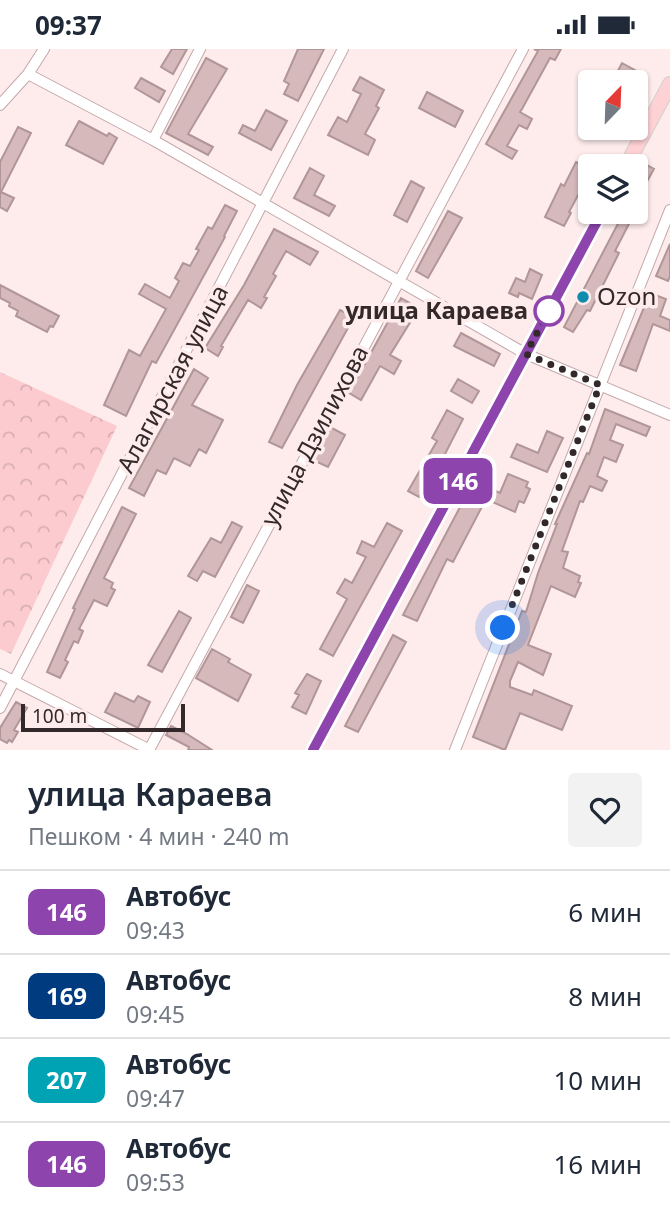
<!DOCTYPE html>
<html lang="ru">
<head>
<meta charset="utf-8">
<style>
	:root { --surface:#fff; --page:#f2f2f3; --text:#1f2937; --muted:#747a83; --line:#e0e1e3 }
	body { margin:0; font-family:"Noto Sans",sans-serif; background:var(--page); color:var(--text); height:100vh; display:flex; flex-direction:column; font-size:26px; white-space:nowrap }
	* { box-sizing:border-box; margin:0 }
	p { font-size:23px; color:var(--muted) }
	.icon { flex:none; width:38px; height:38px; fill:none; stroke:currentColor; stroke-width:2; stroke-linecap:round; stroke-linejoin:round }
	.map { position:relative; height:701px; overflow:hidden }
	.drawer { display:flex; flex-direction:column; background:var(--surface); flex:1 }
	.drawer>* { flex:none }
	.badge { padding:0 14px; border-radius:10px; font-size:24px; line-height:46px }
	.needle { width:46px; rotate:23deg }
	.controls { position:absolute; left:578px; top:21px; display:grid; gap:14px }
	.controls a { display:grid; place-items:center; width:70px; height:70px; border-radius:7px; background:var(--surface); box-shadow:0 2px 5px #0004; font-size:35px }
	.scale { position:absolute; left:21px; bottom:18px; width:164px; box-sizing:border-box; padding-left:7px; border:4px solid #34292a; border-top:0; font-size:19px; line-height:24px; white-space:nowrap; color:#34292a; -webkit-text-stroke:5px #feeced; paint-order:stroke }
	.you { position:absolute; width:35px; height:35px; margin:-18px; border:5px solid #fff; border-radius:50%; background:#1a73e8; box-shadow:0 0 0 10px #1a73e833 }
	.map>.badge { position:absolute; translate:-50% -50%; box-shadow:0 0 0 4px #fff }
	.round { display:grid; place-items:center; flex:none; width:74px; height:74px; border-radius:7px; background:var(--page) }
	.overview { display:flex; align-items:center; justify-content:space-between; height:119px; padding:0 28px }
	h1 { font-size:33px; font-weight:600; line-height:52px }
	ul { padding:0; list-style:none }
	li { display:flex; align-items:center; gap:21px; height:84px; padding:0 28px; border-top:2px solid var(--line) }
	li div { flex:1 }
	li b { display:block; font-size:26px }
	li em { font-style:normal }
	li .badge { min-width:77px; font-weight:700; text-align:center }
	.status { display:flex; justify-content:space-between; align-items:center; height:49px; padding:0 35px; background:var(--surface); direction:ltr }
	.status svg { height:19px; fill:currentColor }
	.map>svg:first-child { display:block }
	.park { fill:url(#park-crowns) }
	.building { fill:#d5b9bb; stroke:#b19698; stroke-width:2 }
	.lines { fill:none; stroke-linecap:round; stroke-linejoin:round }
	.minor-casing { stroke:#c4a9ab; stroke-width:12 }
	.major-casing { stroke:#d2d0d0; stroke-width:16 }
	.minor { stroke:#fff; stroke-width:10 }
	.major { stroke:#fed1d5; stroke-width:14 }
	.line-casing { stroke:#fff; stroke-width:16 }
	.line { stroke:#8e44ad; stroke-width:10 }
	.walk { stroke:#34292a; stroke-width:7; stroke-dasharray:0 12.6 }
	.poi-dot { fill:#0e8cad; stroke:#feeced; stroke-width:2.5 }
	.stop-dot { fill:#fff; stroke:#8e44ad; stroke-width:3.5 }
	.labels { text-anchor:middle; stroke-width:7; stroke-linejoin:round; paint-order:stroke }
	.poi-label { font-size:24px; fill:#34292a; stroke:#feeced; text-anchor:start }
	.stop-label { font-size:24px; font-weight:bold; fill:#34292a; stroke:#feeced; text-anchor:end }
	.street-label { font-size:24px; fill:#34292a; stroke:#feeced }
</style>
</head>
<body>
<div class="status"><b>09:37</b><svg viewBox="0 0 49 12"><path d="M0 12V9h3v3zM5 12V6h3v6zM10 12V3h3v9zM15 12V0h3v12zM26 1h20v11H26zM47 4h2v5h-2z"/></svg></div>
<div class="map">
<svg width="670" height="701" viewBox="0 0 670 701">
	<defs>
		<pattern id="park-crowns" width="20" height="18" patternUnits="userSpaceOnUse" patternTransform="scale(1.75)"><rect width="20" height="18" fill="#fbcbcf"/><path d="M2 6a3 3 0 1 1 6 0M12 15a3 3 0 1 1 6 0" fill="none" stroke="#d8aeb2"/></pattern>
	</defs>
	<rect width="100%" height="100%" fill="#feeced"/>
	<!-- park -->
	<path class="park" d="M 0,323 L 117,377 L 11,605 L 0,600 Z"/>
	<!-- building -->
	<path class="building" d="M 172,0 L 187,0 L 173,25 L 161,18 Z
		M 298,0 L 324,0 L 298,52 L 284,45 L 289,35 L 284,32 Z
		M 534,0 L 561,0 L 555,11 L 550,9 L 522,60 L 520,63 L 532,70 L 527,80 L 519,76 L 507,97 L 517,102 L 512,110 L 486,95 L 538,2 Z
		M 206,9 L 227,20 L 188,85 L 213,98 L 208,106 L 166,84 Z
		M 622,14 L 640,24 L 635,33 L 621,33 L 614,29 Z
		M 360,28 L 384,41 L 376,57 L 379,59 L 365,85 L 375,91 L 368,106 L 328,86 L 338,68 L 347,73 L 361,45 L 353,41 Z
		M 141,29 L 165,42 L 159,53 L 135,39 Z
		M 427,43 L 463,62 L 455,78 L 419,59 Z
		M 266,61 L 287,72 L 271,101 L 239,84 L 243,76 L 255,82 Z
		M 79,72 L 107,87 L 109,84 L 117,89 L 103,115 L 66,96 Z
		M 18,78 L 31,84 L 1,143 L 14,149 L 7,162 L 0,158 L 0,113 Z
		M 576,113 L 590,120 L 590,124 L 569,163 L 571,164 L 564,177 L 545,168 L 561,135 L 564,137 Z
		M 645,115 L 654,120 L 635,154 L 635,134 Z
		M 310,119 L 324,127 L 314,146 L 335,157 L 329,167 L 294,149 Z
		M 411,132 L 424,139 L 407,173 L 394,166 Z
		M 225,156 L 237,162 L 224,187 L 225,188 L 156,314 L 152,312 L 126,367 L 104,356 L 129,301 L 140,307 L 166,260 L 139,245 L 145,235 L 170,249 L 179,232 L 175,229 L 183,214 L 190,217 L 199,201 L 196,200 L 208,178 L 212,180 Z
		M 448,162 L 462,169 L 428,229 L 416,222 Z
		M 624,163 L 633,167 L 615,202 L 619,204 L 590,262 L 587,261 L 573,283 L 564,278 Z
		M 274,180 L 318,203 L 310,216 L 286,202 L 273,225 L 276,227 L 264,248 L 267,249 L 261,259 L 248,251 L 221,297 L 223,298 L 218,307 L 205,299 L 244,236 Z
		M 670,195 L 670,227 L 668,232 L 656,227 Z
		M 530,220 L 542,226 L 532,250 L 519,244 L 518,248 L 509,244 L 516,229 L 525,233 Z
		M 0,236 L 59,267 L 53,278 L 50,277 L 47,283 L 16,267 L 18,262 L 9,257 L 10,254 L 0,249 Z
		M 650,244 L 666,250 L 660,267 L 670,271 L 670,282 L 653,275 L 636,322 L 620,316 Z
		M 401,249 L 419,259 L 390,306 L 401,312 L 394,325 L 380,317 L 361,351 L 349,344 Z
		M 340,261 L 354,268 L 282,399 L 269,393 L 297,336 Z
		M 461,284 L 500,305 L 494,317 L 454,297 Z
		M 194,320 L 208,329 L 192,356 L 223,371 L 206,404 L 199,400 L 190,417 L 174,409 L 166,425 L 157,421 L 144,447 L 129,439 Z
		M 458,330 L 479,342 L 472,354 L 451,342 Z
		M 605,360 L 650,378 L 646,387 L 616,375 L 610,391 L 623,396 L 616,413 L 604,408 L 597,427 L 607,432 L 602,442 L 590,437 L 583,453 L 580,452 L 562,502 L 568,503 L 563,519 L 580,527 L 578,533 L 581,534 L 575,548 L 551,537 L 528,596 L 551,605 L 543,626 L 518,613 L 510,632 L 510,638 L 532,646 L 534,641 L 572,657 L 562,681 L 520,664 L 505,701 L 473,688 L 522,562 L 526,563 L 538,524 L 557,475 L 555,475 L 587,404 L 589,405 Z
		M 447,361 L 463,370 L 446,403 L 419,448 L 408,442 L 437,392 L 432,389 Z
		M 330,378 L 345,386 L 328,418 L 313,411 Z
		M 547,382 L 563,389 L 547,423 L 511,408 L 517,395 L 538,404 Z
		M 508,425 L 528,433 L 526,438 L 530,440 L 524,454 L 519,452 L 515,463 L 486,450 L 453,513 L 447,510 L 417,572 L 403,566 L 468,443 L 472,445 L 477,434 L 500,444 Z
		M 122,458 L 136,465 L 104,529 L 113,534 L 111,539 L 115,541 L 107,557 L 94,551 L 79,580 L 83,582 L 78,594 L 74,592 L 65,611 L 68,613 L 60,629 L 47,623 L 75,560 L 73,559 Z
		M 232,473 L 242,478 L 215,528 L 203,522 L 197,532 L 188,527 L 211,489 L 221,494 Z
		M 387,474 L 402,482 L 333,607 L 320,600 L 347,550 L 337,544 L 345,530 L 352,534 L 366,508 L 357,504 L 362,492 L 374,498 Z
		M 247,536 L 259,542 L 243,574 L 231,568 Z
		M 179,562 L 191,569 L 162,623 L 148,616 Z
		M 393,586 L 406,593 L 358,683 L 345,677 Z
		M 212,600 L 230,610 L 228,613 L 251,626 L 238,652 L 196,629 Z
		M 307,625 L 321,632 L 306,665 L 292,658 L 299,646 L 295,644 Z
		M 115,644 L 134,653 L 138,647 L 150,653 L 138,679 L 105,663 Z
		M 16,653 L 27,659 L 14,681 L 18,683 L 12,693 L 9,691 L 7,694 L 0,690 L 0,679 Z
		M 171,677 L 187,685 L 212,701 L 188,701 L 189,698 L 166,686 Z"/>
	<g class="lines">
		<defs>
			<path id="minor" d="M 28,25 L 153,91 L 526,305 L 670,366
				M 0,56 L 28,25 L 44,0
				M 153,91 L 200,0
				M 0,625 L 150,701
				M 0,659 L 343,0
				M 149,701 L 523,0
				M 455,701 L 670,161"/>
			<path id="major" d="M 626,117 L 670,35
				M 313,701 L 602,163"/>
		</defs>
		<!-- minor casing -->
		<use href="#minor" class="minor-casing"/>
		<!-- major casing -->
		<use href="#major" class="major-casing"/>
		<!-- minor -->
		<use href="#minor" class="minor"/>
		<!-- major -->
		<use href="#major" class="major"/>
	</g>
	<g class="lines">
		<defs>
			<path id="line" d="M 313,701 L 602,163"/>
		</defs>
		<!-- line casing -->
		<use href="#line" class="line-casing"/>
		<!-- line -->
		<use href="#line" class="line"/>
		<!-- walk -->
		<path class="walk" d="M 503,579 L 600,336 L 526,305 L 551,257 L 549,262"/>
	</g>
	<!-- markers -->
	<circle class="poi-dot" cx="583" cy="248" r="7"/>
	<circle class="stop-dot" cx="549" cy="262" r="14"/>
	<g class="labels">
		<!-- poi labels -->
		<g class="poi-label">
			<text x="597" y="256">Ozon</text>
		</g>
		<!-- stop labels -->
		<g class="stop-label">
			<text x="528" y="270">улица Караева</text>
		</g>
		<!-- street labels -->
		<g class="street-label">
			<text transform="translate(173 330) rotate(-62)" y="8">Алагирская улица</text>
			<text transform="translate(315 387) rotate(-62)" y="8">улица Дзилихова</text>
		</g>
	</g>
</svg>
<div class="controls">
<a><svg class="needle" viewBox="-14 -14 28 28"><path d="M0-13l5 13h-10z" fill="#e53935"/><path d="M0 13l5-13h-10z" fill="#747a83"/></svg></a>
<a><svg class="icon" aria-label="layers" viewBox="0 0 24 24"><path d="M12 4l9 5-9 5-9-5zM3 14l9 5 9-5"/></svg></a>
</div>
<div class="scale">100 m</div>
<div class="you" style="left:503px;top:579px"></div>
<b class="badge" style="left:458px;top:432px;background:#8e44ad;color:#fff">146</b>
</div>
<section class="drawer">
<div class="overview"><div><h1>улица Караева</h1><p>Пешком · 4 мин · 240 m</p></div><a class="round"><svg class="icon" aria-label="heart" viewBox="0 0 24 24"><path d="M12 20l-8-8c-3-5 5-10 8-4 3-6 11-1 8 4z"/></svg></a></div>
<ul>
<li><span class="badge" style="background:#8e44ad;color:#fff">146</span><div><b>Автобус</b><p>09:43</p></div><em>6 мин</em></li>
<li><span class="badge" style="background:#003b80;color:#fff">169</span><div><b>Автобус</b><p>09:45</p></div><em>8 мин</em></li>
<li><span class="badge" style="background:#00a3b4;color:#fff">207</span><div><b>Автобус</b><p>09:47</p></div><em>10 мин</em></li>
<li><span class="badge" style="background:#8e44ad;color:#fff">146</span><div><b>Автобус</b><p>09:53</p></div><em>16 мин</em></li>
</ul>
</section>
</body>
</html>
